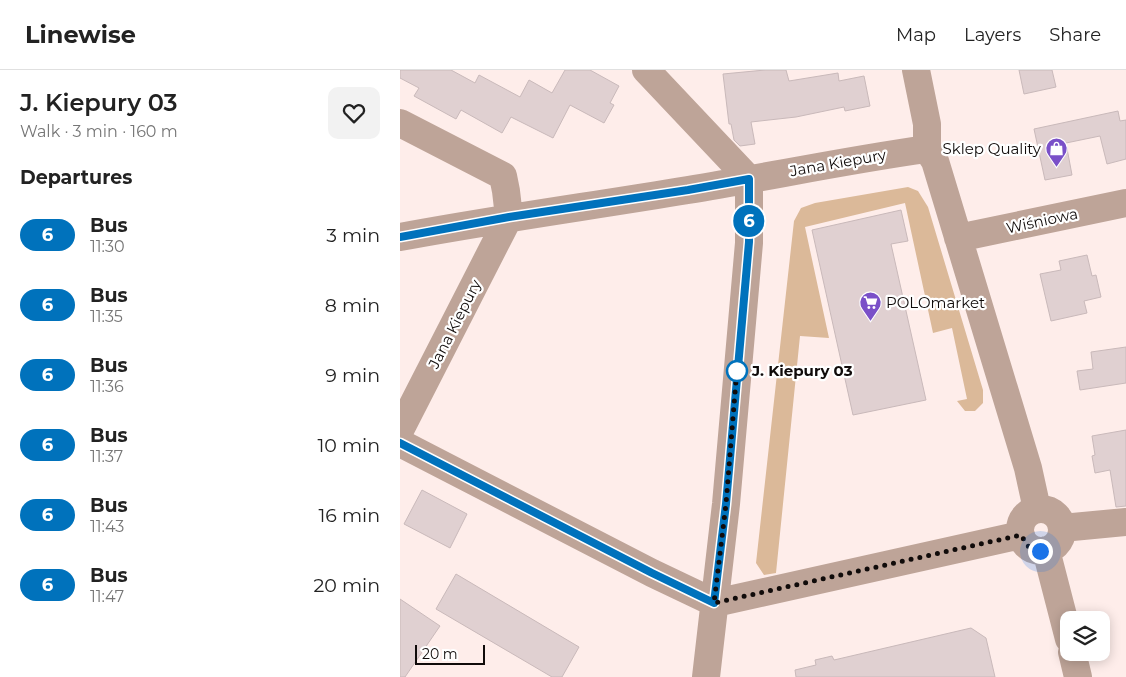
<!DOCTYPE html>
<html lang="en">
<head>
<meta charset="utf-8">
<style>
	:root { --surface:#fff; --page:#f2f2f2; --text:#222; --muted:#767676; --line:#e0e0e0 }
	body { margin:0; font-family:Montserrat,sans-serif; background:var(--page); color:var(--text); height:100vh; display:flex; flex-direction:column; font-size:19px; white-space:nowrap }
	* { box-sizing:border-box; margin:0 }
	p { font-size:16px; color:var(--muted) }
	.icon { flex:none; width:28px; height:28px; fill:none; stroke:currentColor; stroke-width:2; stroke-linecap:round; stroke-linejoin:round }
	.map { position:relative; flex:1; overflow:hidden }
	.side { display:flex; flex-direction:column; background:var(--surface); width:400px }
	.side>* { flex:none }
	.badge { padding:0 10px; border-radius:16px; font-size:18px; line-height:32px }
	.controls { position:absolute; left:660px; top:541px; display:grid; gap:10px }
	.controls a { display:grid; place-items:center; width:50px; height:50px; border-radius:10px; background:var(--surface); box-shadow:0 2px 12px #0003; font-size:25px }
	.scale { position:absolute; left:15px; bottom:12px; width:70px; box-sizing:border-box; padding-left:5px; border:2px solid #100b0a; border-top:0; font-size:14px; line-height:18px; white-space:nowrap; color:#100b0a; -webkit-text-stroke:4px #fff; paint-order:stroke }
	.you { position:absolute; width:25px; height:25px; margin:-12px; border:4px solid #fff; border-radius:50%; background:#1a73e8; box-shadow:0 0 0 8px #1a73e833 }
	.map>.badge { position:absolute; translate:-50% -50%; box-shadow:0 0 0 2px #fff }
	h2 { padding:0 20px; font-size:19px; line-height:45px }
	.round { display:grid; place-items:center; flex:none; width:52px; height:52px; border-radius:10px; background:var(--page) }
	.head { display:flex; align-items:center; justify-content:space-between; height:85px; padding:0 20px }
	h1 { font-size:24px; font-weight:600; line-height:38px }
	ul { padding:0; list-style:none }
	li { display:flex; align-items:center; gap:15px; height:70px; padding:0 20px }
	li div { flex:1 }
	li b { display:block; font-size:19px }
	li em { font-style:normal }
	li .badge { min-width:55px; font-weight:700; text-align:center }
	header { display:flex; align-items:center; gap:30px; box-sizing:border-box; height:70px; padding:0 25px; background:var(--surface); border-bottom:1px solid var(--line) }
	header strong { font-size:24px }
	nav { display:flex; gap:28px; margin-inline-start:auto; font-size:18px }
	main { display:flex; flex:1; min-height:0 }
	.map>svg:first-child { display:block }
	.green { fill:#dbb999 }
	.building { fill:#e0d0d1; stroke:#c9b9ba }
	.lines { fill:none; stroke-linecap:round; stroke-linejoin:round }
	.minor { stroke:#bea498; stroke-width:28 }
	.line-casing { stroke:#fff; stroke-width:11 }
	.line { stroke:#0072bc; stroke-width:8 }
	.walk { stroke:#100b0a; stroke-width:5; stroke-dasharray:0 9 }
	.stop-dot { fill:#fff; stroke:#0072bc; stroke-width:2.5 }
	.labels { text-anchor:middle; stroke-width:4.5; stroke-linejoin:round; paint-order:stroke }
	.poi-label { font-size:15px; fill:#100b0a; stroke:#fff; text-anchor:end }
	.street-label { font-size:15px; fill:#100b0a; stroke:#fff }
	.stop-label { font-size:15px; font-weight:bold; fill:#100b0a; stroke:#fff; text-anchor:start }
</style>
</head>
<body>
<header>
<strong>Linewise</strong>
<nav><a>Map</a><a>Layers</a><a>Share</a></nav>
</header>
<main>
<section class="side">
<div class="head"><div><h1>J. Kiepury 03</h1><p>Walk · 3 min · 160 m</p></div><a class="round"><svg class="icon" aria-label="heart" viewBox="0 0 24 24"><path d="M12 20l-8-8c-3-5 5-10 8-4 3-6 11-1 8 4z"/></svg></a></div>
<h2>Departures</h2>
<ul>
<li><span class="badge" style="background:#0072bc;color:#fff">6</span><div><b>Bus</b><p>11:30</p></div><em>3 min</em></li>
<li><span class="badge" style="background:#0072bc;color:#fff">6</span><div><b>Bus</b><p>11:35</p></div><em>8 min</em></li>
<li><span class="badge" style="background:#0072bc;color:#fff">6</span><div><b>Bus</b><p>11:36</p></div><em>9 min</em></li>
<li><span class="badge" style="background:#0072bc;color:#fff">6</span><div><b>Bus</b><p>11:37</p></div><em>10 min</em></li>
<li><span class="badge" style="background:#0072bc;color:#fff">6</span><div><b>Bus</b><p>11:43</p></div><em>16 min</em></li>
<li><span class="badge" style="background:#0072bc;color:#fff">6</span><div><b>Bus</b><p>11:47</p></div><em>20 min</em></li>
</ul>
</section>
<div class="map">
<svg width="726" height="607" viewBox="0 0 726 607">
	<rect width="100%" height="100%" fill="#feedea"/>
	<!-- green -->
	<path class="green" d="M 508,117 L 518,121 L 528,137 L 583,320 L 583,333 L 575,341 L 565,341 L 557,331 L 567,329 L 552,258 L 533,263 L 505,133 L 405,157 L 429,268 L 400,266 L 376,503 L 364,505 L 356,493 L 394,151 L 401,138 L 415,133 Z"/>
	<!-- building -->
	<path class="building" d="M 0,0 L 51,0 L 75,13 L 79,5 L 120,27 L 129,10 L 152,23 L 165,0 L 190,0 L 219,16 L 210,33 L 214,35 L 204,53 L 170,35 L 153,68 L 111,47 L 102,63 L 61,40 L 56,49 L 14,26 L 19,18 L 0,8 Z
		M 365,0 L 386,0 L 389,11 L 438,3 L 439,11 L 464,6 L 470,36 L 445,41 L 444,37 L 396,47 L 351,52 L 355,74 L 340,76 L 334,70 L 331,54 L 329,54 L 323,4 Z
		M 619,0 L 652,0 L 656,17 L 624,24 Z
		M 718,41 L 720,51 L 726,50 L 726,89 L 707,94 L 700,66 L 666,73 L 672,105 L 645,110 L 634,59 Z
		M 501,140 L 508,171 L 491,174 L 526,330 L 453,345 L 412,160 Z
		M 687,185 L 692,206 L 696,205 L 701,227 L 684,231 L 687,243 L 651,251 L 640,204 L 661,200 L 659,191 Z
		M 726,277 L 726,313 L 680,320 L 677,301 L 693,299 L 691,282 Z
		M 726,360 L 726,436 L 716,437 L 710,400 L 695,403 L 692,386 L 695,385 L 692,366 Z
		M 22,420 L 67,444 L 50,478 L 4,454 Z
		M 56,504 L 179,577 L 162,607 L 152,607 L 36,539 Z
		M 0,529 L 40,556 L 5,607 L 0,607 Z
		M 571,558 L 586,568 L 595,607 L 396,607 L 395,600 L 416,595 L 415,590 L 432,586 L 434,590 Z"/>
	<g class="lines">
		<!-- minor -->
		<path class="minor" d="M 246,0 L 349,109
			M 516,0 L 527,54 L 527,79 L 535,91 L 628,398 L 637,439
			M 0,53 L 103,106 L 106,121 L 109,147 L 0,360
			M 0,167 C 96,149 192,136 288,120 C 368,107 447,90 527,79
			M 558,168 L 726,133
			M 0,373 L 252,503 L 315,533
			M620 460a21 21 0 1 1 42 0a21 21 0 1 1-42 0Z
			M 662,458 L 726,452
			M 646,480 L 669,569
			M 315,533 L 621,465
			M 672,582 L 678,607
			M 306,607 L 326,434 L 349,173 L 349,109"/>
	</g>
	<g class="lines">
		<defs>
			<path id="line" d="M 0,167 L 109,147 L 288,120 L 349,109 L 349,172 L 326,434 L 314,533 L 252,503 L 0,373"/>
		</defs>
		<!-- line casing -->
		<use href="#line" class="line-casing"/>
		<!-- line -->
		<use href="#line" class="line"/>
		<!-- walk -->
		<path class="walk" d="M 337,301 L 337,298 L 326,434 L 314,533 L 621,465 L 628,476 L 640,481"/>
	</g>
	<!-- icons -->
	<defs>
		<symbol id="shop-pin" viewBox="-11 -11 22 30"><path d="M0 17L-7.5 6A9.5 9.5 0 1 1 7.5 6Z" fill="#7a50c8" stroke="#fff"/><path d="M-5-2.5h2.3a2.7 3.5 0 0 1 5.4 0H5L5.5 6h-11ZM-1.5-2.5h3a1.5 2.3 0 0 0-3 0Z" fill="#fff"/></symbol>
		<symbol id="supermarket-pin" viewBox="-11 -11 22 30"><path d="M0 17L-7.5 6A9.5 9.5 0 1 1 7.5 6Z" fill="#7a50c8" stroke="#fff"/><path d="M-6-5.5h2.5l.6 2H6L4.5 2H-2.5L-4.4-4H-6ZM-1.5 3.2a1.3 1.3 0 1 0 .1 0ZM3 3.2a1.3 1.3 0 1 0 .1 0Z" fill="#fff"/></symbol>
	</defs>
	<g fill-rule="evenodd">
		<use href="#shop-pin" x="644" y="66" width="25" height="34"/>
		<use href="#supermarket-pin" x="458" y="220" width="25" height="34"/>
	</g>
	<!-- markers -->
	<circle class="stop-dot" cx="337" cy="301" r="10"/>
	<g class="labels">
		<!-- poi labels -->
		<g class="poi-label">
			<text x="641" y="84">Sklep Quality</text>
			<text x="486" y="238" text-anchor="start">POLOmarket</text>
		</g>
		<!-- street labels -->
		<g class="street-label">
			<text transform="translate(438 93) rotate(-10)" y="5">Jana Kiepury</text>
			<text transform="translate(642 151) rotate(-12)" y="5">Wiśniowa</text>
			<text transform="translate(55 254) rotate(-63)" y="5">Jana Kiepury</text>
		</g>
		<!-- stop labels -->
		<g class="stop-label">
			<text x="352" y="306">J. Kiepury 03</text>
		</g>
	</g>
</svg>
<div class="controls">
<a><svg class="icon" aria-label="layers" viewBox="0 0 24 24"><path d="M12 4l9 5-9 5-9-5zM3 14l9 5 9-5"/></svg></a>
</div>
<div class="scale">20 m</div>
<div class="you" style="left:640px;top:481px"></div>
<b class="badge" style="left:349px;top:151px;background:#0072bc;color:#fff">6</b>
</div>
</main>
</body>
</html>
